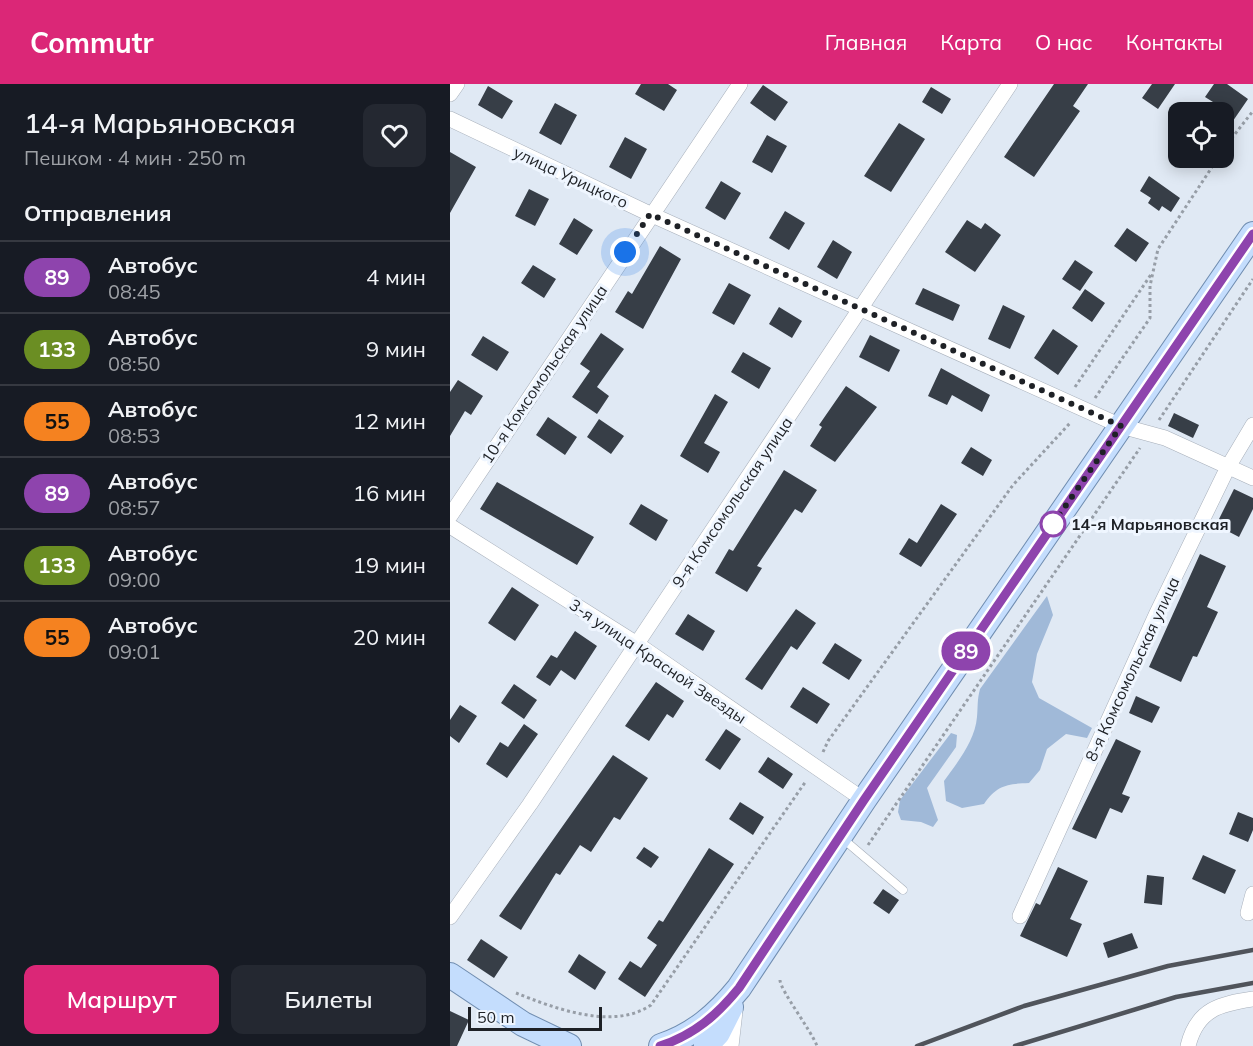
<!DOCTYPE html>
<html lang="ru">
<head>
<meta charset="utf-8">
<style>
	:root { --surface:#171b24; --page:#242831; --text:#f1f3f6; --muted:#9ea1a6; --line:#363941; --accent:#db2777 }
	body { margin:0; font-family:Mulish,sans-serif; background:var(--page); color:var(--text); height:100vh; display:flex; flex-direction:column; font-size:22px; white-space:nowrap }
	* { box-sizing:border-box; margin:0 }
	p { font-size:20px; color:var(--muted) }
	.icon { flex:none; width:33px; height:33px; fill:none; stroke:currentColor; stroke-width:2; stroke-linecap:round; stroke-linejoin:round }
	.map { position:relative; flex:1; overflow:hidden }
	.side { display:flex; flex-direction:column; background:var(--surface); width:450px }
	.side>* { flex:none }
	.badge { padding:0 12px; border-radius:20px; font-size:21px; line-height:39px }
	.tools { position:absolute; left:718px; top:18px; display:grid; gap:12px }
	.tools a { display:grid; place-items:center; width:66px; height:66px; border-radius:12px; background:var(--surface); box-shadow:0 3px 15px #0003; font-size:30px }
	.scale { position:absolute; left:18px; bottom:15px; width:134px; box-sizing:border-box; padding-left:6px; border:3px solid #1e2126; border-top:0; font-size:16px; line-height:21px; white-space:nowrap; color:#1e2126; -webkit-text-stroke:4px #eff6ff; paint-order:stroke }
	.you { position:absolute; width:30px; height:30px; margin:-15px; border:4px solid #fff; border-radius:50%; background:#1a73e8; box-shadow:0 0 0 9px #1a73e833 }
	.map>.badge { position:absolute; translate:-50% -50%; box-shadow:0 0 0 3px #fff }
	h2 { padding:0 24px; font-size:22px; line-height:54px }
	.round { display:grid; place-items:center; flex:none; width:63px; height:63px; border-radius:12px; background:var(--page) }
	.summary { display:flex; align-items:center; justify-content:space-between; height:102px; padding:0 24px }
	h1 { font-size:28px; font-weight:600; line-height:45px }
	.primary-button { display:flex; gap:12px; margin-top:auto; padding:12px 24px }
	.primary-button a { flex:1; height:69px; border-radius:12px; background:var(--accent); color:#fff; font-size:24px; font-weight:600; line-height:69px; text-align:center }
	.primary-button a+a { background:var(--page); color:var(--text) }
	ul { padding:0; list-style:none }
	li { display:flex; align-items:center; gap:18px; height:72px; padding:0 24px; border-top:2px solid var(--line) }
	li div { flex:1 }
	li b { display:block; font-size:22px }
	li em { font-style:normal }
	li .badge { min-width:66px; font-weight:700; text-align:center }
	header { display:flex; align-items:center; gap:36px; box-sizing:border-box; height:84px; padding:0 30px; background:var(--accent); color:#fff }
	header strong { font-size:28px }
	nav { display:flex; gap:33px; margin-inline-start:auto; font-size:21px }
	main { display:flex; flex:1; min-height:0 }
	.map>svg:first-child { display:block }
	.green { fill:#a0b9d8 }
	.building { fill:#373e47 }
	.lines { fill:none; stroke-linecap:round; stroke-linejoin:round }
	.lane-casing { stroke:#a7afba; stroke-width:9 }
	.street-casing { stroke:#a7afba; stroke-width:16 }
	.secondary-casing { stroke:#a7afba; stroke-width:22 }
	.primary-casing { stroke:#708db0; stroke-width:26 }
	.path { stroke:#979ea7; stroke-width:3; stroke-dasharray:3 3; stroke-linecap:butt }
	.lane { stroke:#fff; stroke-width:8 }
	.street { stroke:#fff; stroke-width:15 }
	.secondary { stroke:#fff; stroke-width:21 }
	.primary { stroke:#c4ddfd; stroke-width:24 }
	.rail { stroke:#50545b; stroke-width:4.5 }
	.line-casing { stroke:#fff; stroke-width:14 }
	.line { stroke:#8e44ad; stroke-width:9 }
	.walk { stroke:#1e2126; stroke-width:6; stroke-dasharray:0 10.8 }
	.stop-dot { fill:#fff; stroke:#8e44ad; stroke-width:3 }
	.labels { text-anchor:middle; stroke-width:6; stroke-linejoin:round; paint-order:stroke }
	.street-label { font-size:16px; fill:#1e2126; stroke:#eff6ff }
	.stop-label { font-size:16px; font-weight:bold; fill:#1e2126; stroke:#eff6ff; text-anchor:start }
</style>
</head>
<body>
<header>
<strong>Commutr</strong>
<nav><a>Главная</a><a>Карта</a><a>О нас</a><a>Контакты</a></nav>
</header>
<main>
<section class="side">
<div class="summary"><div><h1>14-я Марьяновская</h1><p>Пешком · 4 мин · 250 m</p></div><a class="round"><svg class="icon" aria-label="heart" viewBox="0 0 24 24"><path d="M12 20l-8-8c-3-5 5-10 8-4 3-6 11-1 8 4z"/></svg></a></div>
<h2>Отправления</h2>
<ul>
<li><span class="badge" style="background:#8e44ad;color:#fff">89</span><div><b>Автобус</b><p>08:45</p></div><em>4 мин</em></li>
<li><span class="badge" style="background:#6b8e23;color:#fff">133</span><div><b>Автобус</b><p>08:50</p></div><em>9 мин</em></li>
<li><span class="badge" style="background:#f58220;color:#111">55</span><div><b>Автобус</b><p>08:53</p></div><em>12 мин</em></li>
<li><span class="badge" style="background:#8e44ad;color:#fff">89</span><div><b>Автобус</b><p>08:57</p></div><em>16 мин</em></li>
<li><span class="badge" style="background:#6b8e23;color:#fff">133</span><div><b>Автобус</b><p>09:00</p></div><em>19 мин</em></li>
<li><span class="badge" style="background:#f58220;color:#111">55</span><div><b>Автобус</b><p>09:01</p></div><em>20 мин</em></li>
</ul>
<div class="primary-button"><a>Маршрут</a><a>Билеты</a></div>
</section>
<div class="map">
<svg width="803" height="962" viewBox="0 0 803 962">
	<rect width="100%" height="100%" fill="#e0e9f4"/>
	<!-- green -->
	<path class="green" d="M 597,512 L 603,531 L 587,570 L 582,598 L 589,614 L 642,644 L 637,654 L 616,650 L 597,665 L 590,686 L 579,699 C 557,700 547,701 534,720 L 512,724 L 496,717 L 494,697 C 507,679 525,657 527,633 C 528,623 527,616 530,605 Z
		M 501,649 L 507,651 L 506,663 L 477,704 L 488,736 L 483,743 L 471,738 L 451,736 L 448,728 L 450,716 Z"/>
	<!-- building -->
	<path class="building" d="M 191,0 L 218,0 L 227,6 L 214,27 L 185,10 Z
		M 604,0 L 638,0 L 623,22 L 630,27 L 584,93 L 554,73 Z
		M 702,0 L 725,0 L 708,25 L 692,14 Z
		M 764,0 L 777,0 L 798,15 L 774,50 L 774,28 L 760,22 L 763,18 L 755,13 Z
		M 313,1 L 338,18 L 325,37 L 300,19 Z
		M 38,2 L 63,17 L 52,35 L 28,21 Z
		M 481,3 L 501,15 L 492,30 L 472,18 Z
		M 105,19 L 127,31 L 111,61 L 89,49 Z
		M 449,39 L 475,55 L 441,108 L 414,92 Z
		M 317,51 L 337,62 L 322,89 L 302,78 Z
		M 175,53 L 197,65 L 181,95 L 159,83 Z
		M 0,68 L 26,83 L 0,129 Z
		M 699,92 L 730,114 L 721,128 L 712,122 L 709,127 L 698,119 L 701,114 L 690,107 Z
		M 271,97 L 291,109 L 275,136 L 255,124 Z
		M 79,105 L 99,115 L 85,142 L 65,132 Z
		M 335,127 L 355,139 L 339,166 L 319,154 Z
		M 124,134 L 143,146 L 127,171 L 109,160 Z
		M 517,136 L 531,145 L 535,139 L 551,151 L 525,188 L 495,168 Z
		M 677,144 L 699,159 L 686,178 L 664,162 Z
		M 383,156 L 402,168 L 387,195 L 367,183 Z
		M 210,162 L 231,175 L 193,245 L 165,228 L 178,207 L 182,210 Z
		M 625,176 L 643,188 L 630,207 L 612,195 Z
		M 83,181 L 106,195 L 94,214 L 71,199 Z
		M 279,199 L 301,211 L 284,241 L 262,229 Z
		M 473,204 L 510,221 L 503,237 L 465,220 Z
		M 635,205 L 655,219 L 642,238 L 622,224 Z
		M 553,221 L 575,232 L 560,265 L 538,255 Z
		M 329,223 L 352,237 L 342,254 L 319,240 Z
		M 603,245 L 628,262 L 608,291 L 584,274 Z
		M 151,249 L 174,265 L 147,303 L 159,312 L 147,330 L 122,313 L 140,287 L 130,280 Z
		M 420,251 L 450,266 L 439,288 L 409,273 Z
		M 33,252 L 59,268 L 47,287 L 21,271 Z
		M 293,268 L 321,284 L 309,305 L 281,288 Z
		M 491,284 L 540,311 L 532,328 L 502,311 L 497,321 L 478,312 Z
		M 8,296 L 33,312 L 21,331 L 15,327 L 0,352 L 0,308 Z
		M 396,302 L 427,323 L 385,378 L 360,362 L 372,343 L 369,341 Z
		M 265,310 L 278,318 L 254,359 L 270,368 L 258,389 L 230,372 Z
		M 724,329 L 749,341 L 743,354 L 718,342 Z
		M 98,333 L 127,353 L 115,371 L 86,351 Z
		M 149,335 L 174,352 L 161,370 L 137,353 Z
		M 521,363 L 542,376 L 533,392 L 511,379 Z
		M 334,386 L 367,406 L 352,429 L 345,425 L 307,482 L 312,484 L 297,508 L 265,489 L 279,465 L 283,467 Z
		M 47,398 L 144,453 L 127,481 L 30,425 Z
		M 784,405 L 803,414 L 803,425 L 789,453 L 766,441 Z
		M 191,420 L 218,436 L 206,457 L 179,440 Z
		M 491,420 L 507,430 L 471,483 L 449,470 L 459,454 L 467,459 Z
		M 750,470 L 776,482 L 757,523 L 768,528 L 747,573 L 743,572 L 731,598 L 699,583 Z
		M 62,503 L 89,521 L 65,557 L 38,539 Z
		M 346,525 L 366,539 L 347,566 L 341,562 L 312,606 L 295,595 Z
		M 238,530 L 265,547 L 253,567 L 225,550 Z
		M 125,547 L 147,562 L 125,596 L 111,586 L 100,602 L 86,593 L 101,571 L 107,574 Z
		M 385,559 L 412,576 L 399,596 L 372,579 Z
		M 206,598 L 234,617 L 223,634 L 217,630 L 199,657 L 175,642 Z
		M 64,600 L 87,616 L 74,635 L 51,619 Z
		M 353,603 L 380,620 L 367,640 L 340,623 Z
		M 686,612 L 710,623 L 702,639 L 679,629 Z
		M 10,621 L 27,632 L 9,659 L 0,652 L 0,636 Z
		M 74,640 L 88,650 L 57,694 L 36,680 L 50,658 L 58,663 Z
		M 276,645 L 291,655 L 270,686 L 255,676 Z
		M 666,655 L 691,667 L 672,710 L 680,713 L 672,729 L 660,724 L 646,755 L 622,745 Z
		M 163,671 L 198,694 L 170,736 L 164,733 L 141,768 L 130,761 L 110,791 L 106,789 L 71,846 L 49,832 Z
		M 318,673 L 343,690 L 333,705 L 308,688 Z
		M 290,718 L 314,733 L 303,751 L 279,735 Z
		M 788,728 L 803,734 L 803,746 L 798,758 L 779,750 Z
		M 194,763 L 209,773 L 201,784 L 186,774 Z
		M 259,764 L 284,780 L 195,913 L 168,895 L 180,877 L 191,884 L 207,861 L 197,854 L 209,836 L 213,838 Z
		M 753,771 L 786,786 L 775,810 L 742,795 Z
		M 608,783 L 638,797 L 620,835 L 632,840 L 617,873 L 570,852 L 586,819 L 590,821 Z
		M 697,791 L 714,793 L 712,821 L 694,819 Z
		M 433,805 L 449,816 L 439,830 L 423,819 Z
		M 682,849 L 688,864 L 658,874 L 653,859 Z
		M 31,855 L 58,873 L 44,894 L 17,876 Z
		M 129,870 L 156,888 L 145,906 L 118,888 Z
		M 0,927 L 19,936 L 7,962 L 0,962 Z"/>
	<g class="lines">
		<defs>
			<path id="lane" d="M 392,754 L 453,806"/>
			<path id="street" d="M 0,10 L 7,0
				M 0,35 L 200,130 L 671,342 L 715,354 L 803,394
				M 0,432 L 290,0
				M 0,442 L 187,560 L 414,716
				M 798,829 L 803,810
				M 570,832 L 706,531 L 778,383 L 803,341
				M 0,833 L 80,720 L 560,0
				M 738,962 C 747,925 770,920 803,915"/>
			<path id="secondary" d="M 278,962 L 282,927"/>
			<path id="primary" d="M 0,891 L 73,940 L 119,962
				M 211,962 C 244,951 267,931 289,904 L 414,716 L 803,150
				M 256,962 L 268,949 L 281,923"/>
		</defs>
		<!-- lane casing -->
		<use href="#lane" class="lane-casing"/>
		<!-- street casing -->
		<use href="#street" class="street-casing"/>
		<!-- secondary casing -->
		<use href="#secondary" class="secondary-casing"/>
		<!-- primary casing -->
		<use href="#primary" class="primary-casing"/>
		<!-- path -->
		<path class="path" d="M 774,64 L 803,27
			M 625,303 L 702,189
			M 645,314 L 700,234 L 700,202 L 708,165 L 768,74
			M 709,336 L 803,195
			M 373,668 L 378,657 L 563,401 L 621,338
			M 418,761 L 690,364
			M 330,896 C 330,906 361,946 367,962
			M 66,909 C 104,924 163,947 201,921 L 356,697"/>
		<!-- lane -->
		<use href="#lane" class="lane"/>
		<!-- street -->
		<use href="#street" class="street"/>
		<!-- secondary -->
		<use href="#secondary" class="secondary"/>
		<!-- primary -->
		<use href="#primary" class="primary"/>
		<!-- rail -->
		<path class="rail" d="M 467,962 L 574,922 L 718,882 L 803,866
			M 565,962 L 726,913 L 803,899"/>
	</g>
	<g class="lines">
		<defs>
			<path id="line" d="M 210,962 C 244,951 267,931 289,904 L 414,716 L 803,150"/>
		</defs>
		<!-- line casing -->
		<use href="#line" class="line-casing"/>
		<!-- line -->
		<use href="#line" class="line"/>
		<!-- walk -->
		<path class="walk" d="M 175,168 L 200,130 L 671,342 L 603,440"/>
	</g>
	<!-- markers -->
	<circle class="stop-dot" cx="603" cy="440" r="12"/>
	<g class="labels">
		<!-- street labels -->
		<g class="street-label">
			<text transform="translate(121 93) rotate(25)" y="6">улица Урицкого</text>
			<text transform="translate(94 290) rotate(-56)" y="6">10-я Комсомольская улица</text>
			<text transform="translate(282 418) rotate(-56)" y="6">9-я Комсомольская улица</text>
			<text transform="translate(208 577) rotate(34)" y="6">3-я улица Красной Звезды</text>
			<text transform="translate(682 585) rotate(-65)" y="6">8-я Комсомольская улица</text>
		</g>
		<!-- stop labels -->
		<g class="stop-label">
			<text x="621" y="446">14-я Марьяновская</text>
		</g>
	</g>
</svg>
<div class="tools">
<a><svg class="icon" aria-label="locate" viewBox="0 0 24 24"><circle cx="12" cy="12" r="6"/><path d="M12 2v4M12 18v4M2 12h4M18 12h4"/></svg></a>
</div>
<div class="scale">50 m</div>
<div class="you" style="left:175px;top:168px"></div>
<b class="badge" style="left:516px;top:567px;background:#8e44ad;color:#fff">89</b>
</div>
</main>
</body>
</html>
